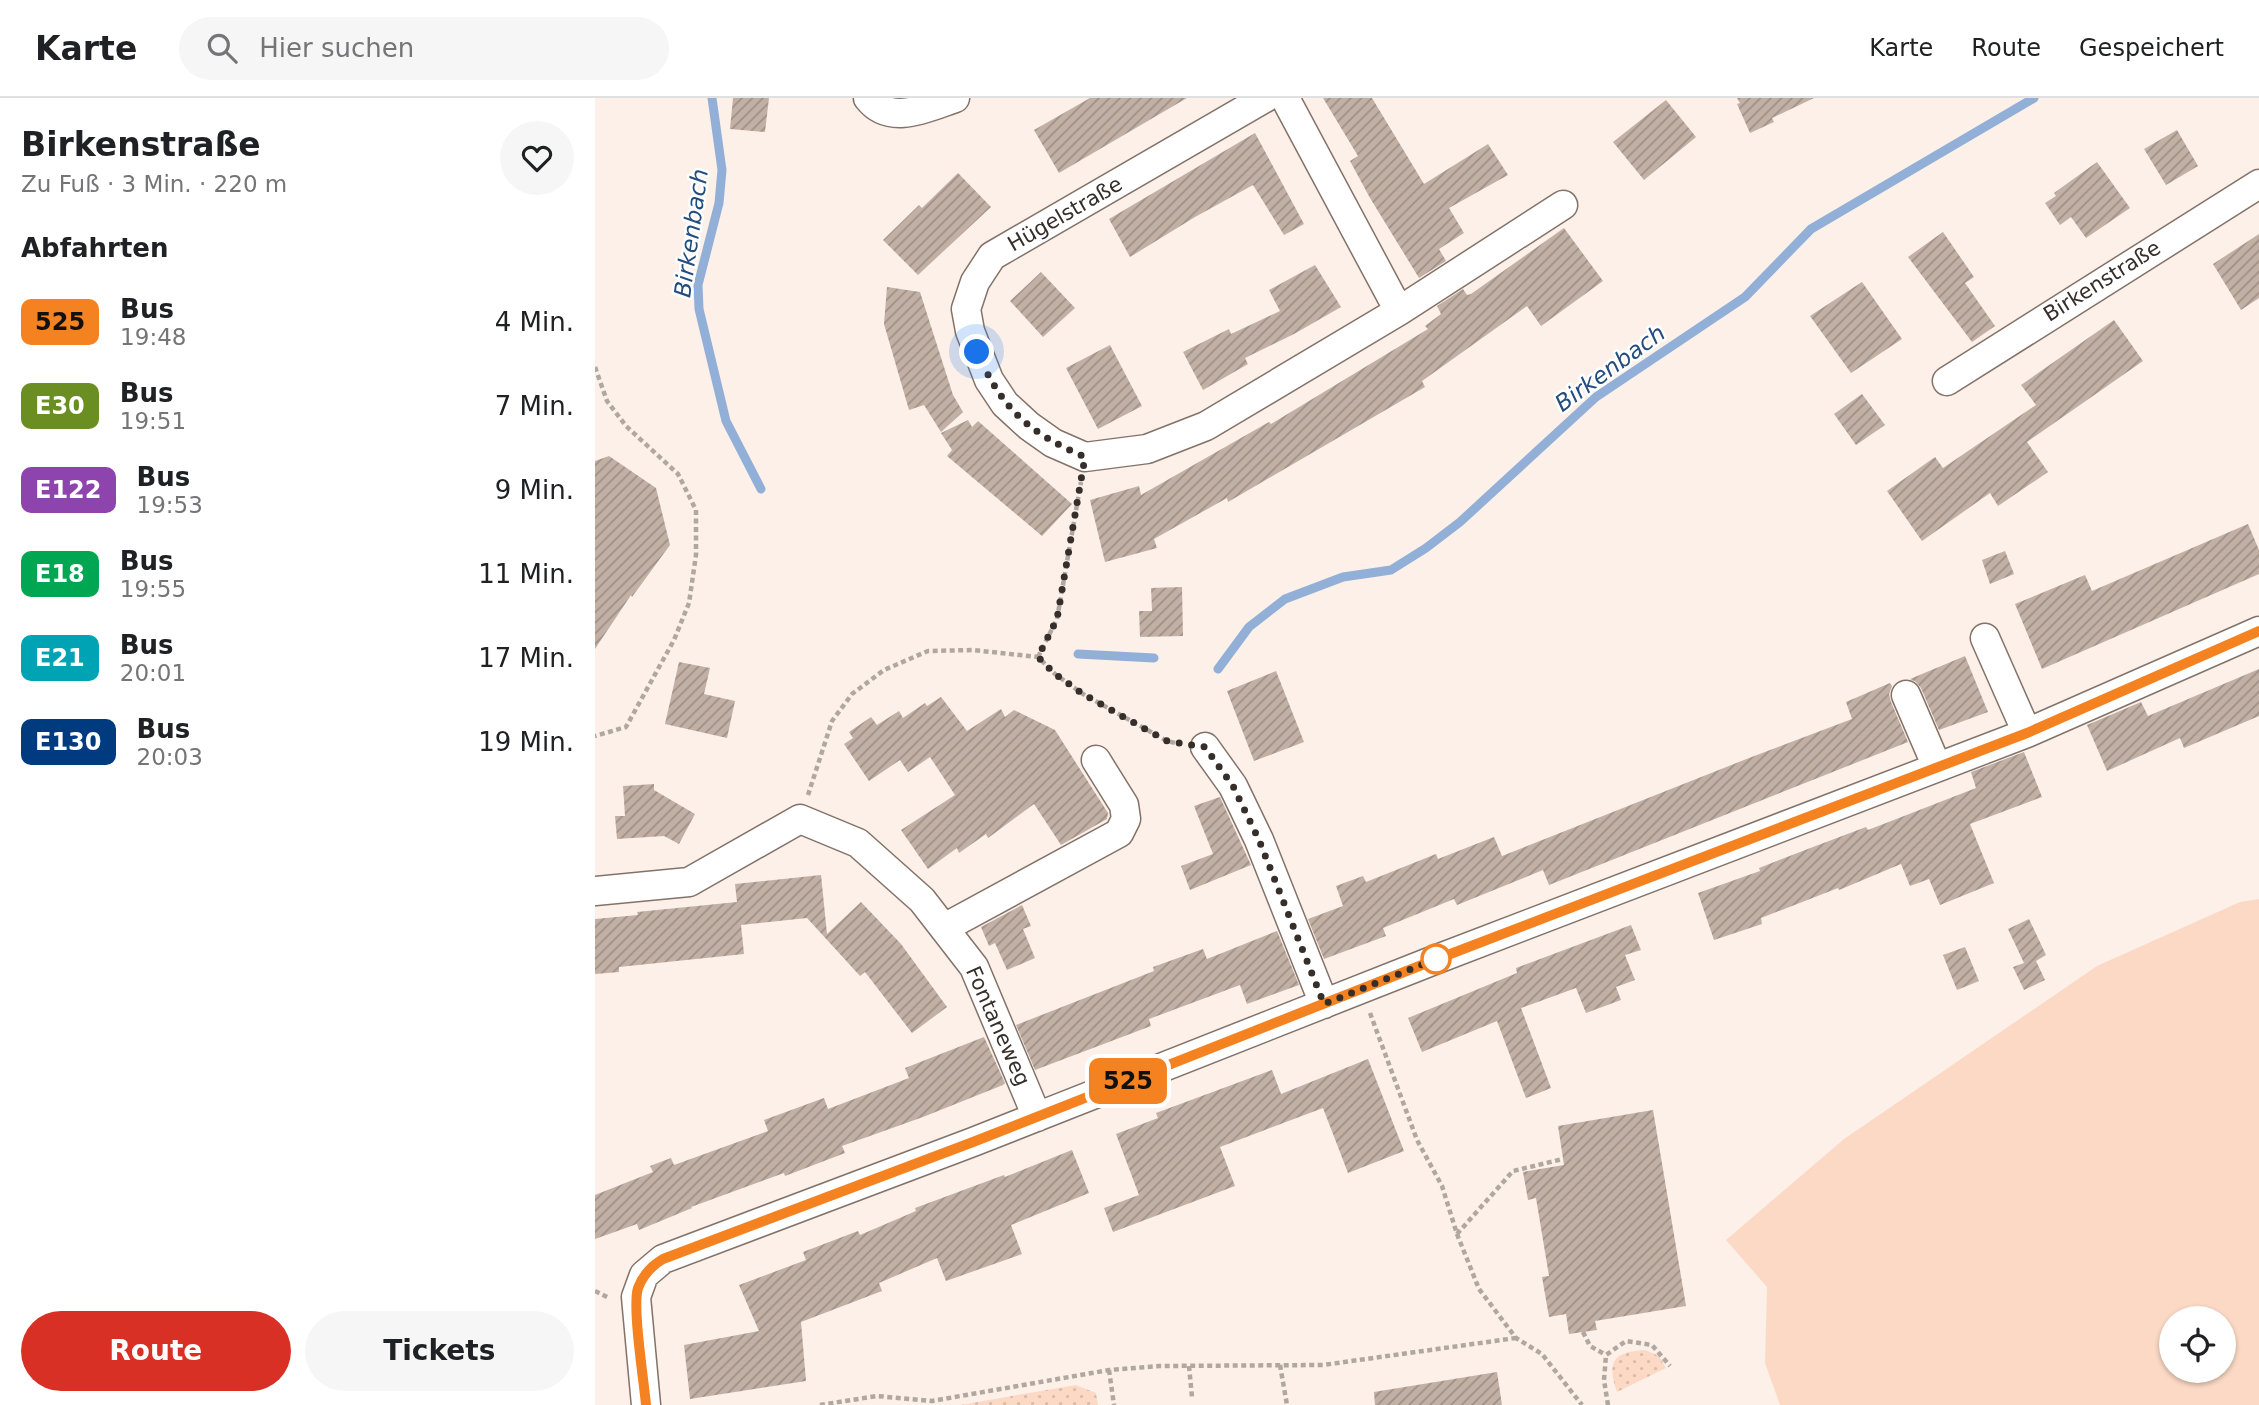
<!DOCTYPE html>
<html lang="de">
<head>
<meta charset="utf-8">
<style>
	:root { --surface:#fff; --page:#f6f6f6; --text:#202124; --muted:#757577; --line:#e0e0e0; --accent:#d93025 }
	body { margin:0; font-family:"DejaVu Sans",sans-serif; background:var(--page); color:var(--text); height:100vh; display:flex; flex-direction:column; font-size:26px; white-space:nowrap }
	* { box-sizing:border-box; margin:0 }
	p { font-size:23px; color:var(--muted) }
	.icon { flex:none; width:38px; height:38px; fill:none; stroke:currentColor; stroke-width:2; stroke-linecap:round; stroke-linejoin:round }
	.map { position:relative; flex:1; overflow:hidden }
	.details { display:flex; flex-direction:column; background:var(--surface); width:595px }
	.details>* { flex:none }
	.badge { padding:0 14px; border-radius:10px; font-size:24px; line-height:46px }
	.controls { position:absolute; left:1564px; top:1208px; display:grid; gap:14px }
	.controls a { display:grid; place-items:center; width:77px; height:77px; border-radius:50%; background:var(--surface); box-shadow:0 2px 5px #0004; font-size:35px }
	.you { position:absolute; width:35px; height:35px; margin:-18px; border:5px solid #fff; border-radius:50%; background:#1a73e8; box-shadow:0 0 0 10px #1a73e833 }
	.map>.badge { position:absolute; translate:-50% -50%; box-shadow:0 0 0 4px #fff }
	h2 { padding:0 21px; font-size:26px; line-height:63px }
	.round { display:grid; place-items:center; flex:none; width:74px; height:74px; border-radius:37px; background:var(--page) }
	.summary { display:flex; align-items:center; justify-content:space-between; height:119px; padding:0 21px }
	h1 { font-size:33px; font-weight:700; line-height:52px }
	.cta { display:flex; gap:14px; margin-top:auto; padding:14px 21px }
	.cta a { flex:1; height:80px; border-radius:42px; background:var(--accent); color:#fff; font-size:28px; font-weight:700; line-height:80px; text-align:center }
	.cta a+a { background:var(--page); color:var(--text) }
	ul { padding:0; list-style:none }
	li { display:flex; align-items:center; gap:21px; height:84px; padding:0 21px }
	li div { flex:1 }
	li b { display:block; font-size:26px }
	li em { font-style:normal }
	li .badge { min-width:77px; font-weight:700; text-align:center }
	header { display:flex; align-items:center; gap:42px; box-sizing:border-box; height:98px; padding:0 35px; background:var(--surface); border-bottom:2px solid var(--line) }
	header strong { font-size:33px }
	nav { display:flex; gap:38px; margin-inline-start:auto; font-size:24px }
	.search { width:490px; height:63px; background:var(--page); display:flex; align-items:center; gap:18px; box-sizing:border-box; padding:0 24px; border-radius:38px; color:var(--muted); font-size:26px }
	main { display:flex; flex:1; min-height:0 }
	.map>svg:first-child { display:block }
	.grass { fill:url(#grass-dots) }
	.pitch { fill:#fbd9c5; fill-rule:evenodd }
	.lines { fill:none; stroke-linecap:round; stroke-linejoin:round }
	.stream { stroke:#91afd7; stroke-width:9 }
	.building { fill:url(#building-hatch) }
	.minor-casing { stroke:#837268; stroke-width:31 }
	.path { stroke:#b1a7a1; stroke-width:4.5; stroke-dasharray:5 3.5; stroke-linecap:butt }
	.minor { stroke:#fff; stroke-width:28 }
	.line-casing { stroke:#fff; stroke-width:16 }
	.line { stroke:#f58220; stroke-width:10 }
	.walk { stroke:#352e2a; stroke-width:7; stroke-dasharray:0 12.6 }
	.stop-dot { fill:#fff; stroke:#f58220; stroke-width:3.5 }
	.labels { text-anchor:middle; stroke-width:5; stroke-linejoin:round; paint-order:stroke }
	.street-label { font-size:21px; fill:#352e2a; stroke:#fff }
	.water-label { font-size:23px; font-style:italic; fill:#234c7f; stroke:#fff }
</style>
</head>
<body>
<header>
<strong>Karte</strong>
<div class="search"><svg class="icon" aria-label="search" viewBox="0 0 24 24"><circle cx="10" cy="10" r="6"/><path d="M15 15l6 6"/></svg>Hier suchen</div>
<nav><a>Karte</a><a>Route</a><a>Gespeichert</a></nav>
</header>
<main>
<section class="details">
<div class="summary"><div><h1>Birkenstraße</h1><p>Zu Fuß · 3 Min. · 220 m</p></div><a class="round"><svg class="icon" aria-label="heart" viewBox="0 0 24 24"><path d="M12 20l-8-8c-3-5 5-10 8-4 3-6 11-1 8 4z"/></svg></a></div>
<h2>Abfahrten</h2>
<ul>
<li><span class="badge" style="background:#f58220;color:#111">525</span><div><b>Bus</b><p>19:48</p></div><em>4 Min.</em></li>
<li><span class="badge" style="background:#6b8e23;color:#fff">E30</span><div><b>Bus</b><p>19:51</p></div><em>7 Min.</em></li>
<li><span class="badge" style="background:#8e44ad;color:#fff">E122</span><div><b>Bus</b><p>19:53</p></div><em>9 Min.</em></li>
<li><span class="badge" style="background:#00a651;color:#fff">E18</span><div><b>Bus</b><p>19:55</p></div><em>11 Min.</em></li>
<li><span class="badge" style="background:#00a3b4;color:#fff">E21</span><div><b>Bus</b><p>20:01</p></div><em>17 Min.</em></li>
<li><span class="badge" style="background:#003b80;color:#fff">E130</span><div><b>Bus</b><p>20:03</p></div><em>19 Min.</em></li>
</ul>
<div class="cta"><a>Route</a><a>Tickets</a></div>
</section>
<div class="map">
<svg width="1664" height="1307" viewBox="0 0 1664 1307">
	<defs>
		<pattern id="grass-dots" width="8" height="8" patternUnits="userSpaceOnUse" patternTransform="scale(1.75)"><rect width="8" height="8" fill="#fbd9c5"/><path d="M2 2h.1M6 6h.1" fill="none" stroke="#d8bba9" stroke-width="1.8" stroke-linecap="round"/></pattern>
		<pattern id="building-hatch" width="6" height="6" patternUnits="userSpaceOnUse" patternTransform="scale(1.75)"><rect width="6" height="6" fill="#c2b0a5"/><path d="M-1 1l2-2M0 6l6-6M5 7l2-2" fill="none" stroke="#9e9087"/></pattern>
	</defs>
	<rect width="100%" height="100%" fill="#fcf0e9"/>
	<!-- grass -->
	<path class="grass" d="M 1050,1252 L 1064,1258 L 1071,1270 L 1022,1294 C 1011,1263 1019,1254 1050,1252 Z
		M 481,1287 L 501,1295 L 503,1307 L 365,1307 Z"/>
	<!-- pitch -->
	<path class="pitch" d="M 1664,801 L 1664,1307 L 1185,1307 L 1170,1265 L 1172,1189 L 1131,1142 L 1249,1041 L 1502,868 L 1645,804 ZM 1577,1220 L 1629,1220 L 1629,1272 L 1577,1272 Z"/>
	<g class="lines">
		<!-- stream -->
		<path class="stream" d="M 117,0 L 127,72 L 124,105 L 103,187 L 104,211 L 131,323 L 166,391
			M 483,556 L 559,560
			M 623,571 L 654,529 L 690,501 L 748,479 L 796,472 L 831,450 L 865,424 L 1001,299 L 1150,199 L 1216,131 L 1439,0"/>
	</g>
	<!-- building -->
	<path class="building" d="M 138,0 L 174,0 L 170,34 L 135,31 Z
		M 495,0 L 592,0 L 464,75 L 439,32 Z
		M 728,0 L 777,0 L 829,86 L 893,46 L 913,77 L 854,110 L 869,135 L 844,151 L 851,163 L 824,180 L 775,100 L 755,63 L 763,58 Z
		M 1142,0 L 1219,0 L 1177,20 L 1179,24 L 1155,35 L 1142,6 L 1145,5 Z
		M 1071,2 L 1101,39 L 1049,82 L 1018,44 Z
		M 1582,32 L 1603,68 L 1571,87 L 1549,51 Z
		M 660,35 L 709,126 L 689,137 L 658,87 L 600,119 L 535,159 L 514,121 Z
		M 1502,64 L 1535,110 L 1491,140 L 1476,119 L 1465,127 L 1450,105 L 1461,98 L 1459,95 Z
		M 363,75 L 396,109 L 323,177 L 288,142 L 324,107 L 327,110 Z
		M 969,130 L 1008,183 L 946,228 L 932,208 L 827,283 L 830,289 L 633,404 L 632,400 L 559,441 L 562,450 L 510,464 L 495,402 L 544,388 L 546,397 L 674,324 L 676,326 L 833,231 L 830,228 L 846,216 L 842,208 L 868,191 L 872,197 L 876,196 Z
		M 1348,134 L 1379,179 L 1370,185 L 1400,228 L 1377,244 L 1313,159 Z
		M 1664,136 L 1664,200 L 1646,212 L 1618,166 Z
		M 720,167 L 746,209 L 699,236 L 650,260 L 653,266 L 608,292 L 588,254 L 634,231 L 636,236 L 685,213 L 674,192 Z
		M 446,174 L 480,210 L 448,239 L 415,203 Z
		M 1267,184 L 1307,241 L 1256,275 L 1215,218 Z
		M 292,189 L 325,194 L 358,297 L 368,314 L 346,334 L 329,307 L 314,312 L 289,226 Z
		M 1519,222 L 1548,263 L 1432,344 L 1453,374 L 1403,408 L 1395,395 L 1327,443 L 1292,393 L 1340,359 L 1348,370 L 1441,307 L 1426,287 Z
		M 515,247 L 547,308 L 503,331 L 471,270 Z
		M 1267,296 L 1290,327 L 1261,347 L 1239,316 Z
		M 373,322 L 377,329 L 383,323 L 477,406 L 447,438 L 352,358 L 357,352 L 346,335 Z
		M 14,358 L 61,390 L 75,447 L 37,499 L 36,497 L 0,551 L 0,363 Z
		M 1653,426 L 1664,452 L 1664,476 L 1447,571 L 1420,506 L 1490,477 L 1497,493 Z
		M 1410,453 L 1419,476 L 1395,486 L 1387,462 Z
		M 587,489 L 588,538 L 545,539 L 544,513 L 557,513 L 556,490 Z
		M 1370,558 L 1393,614 L 1344,632 L 1326,590 L 1321,584 L 1315,581 Z
		M 84,564 L 115,570 L 109,596 L 140,603 L 132,640 L 70,626 Z
		M 1664,571 L 1664,618 L 1589,650 L 1585,640 L 1512,673 L 1492,627 L 1546,604 L 1553,618 Z
		M 681,573 L 709,644 L 659,663 L 632,593 Z
		M 1295,585 L 1297,588 L 1294,596 L 1296,604 L 1313,644 L 954,787 L 948,772 L 862,807 L 859,801 L 788,830 L 791,838 L 729,861 L 713,821 L 748,808 L 741,788 L 768,778 L 771,784 L 841,756 L 843,761 L 899,739 L 907,758 L 1154,660 L 1257,621 L 1251,604 Z
		M 346,599 L 372,633 L 406,611 L 410,619 L 419,612 L 460,632 L 513,715 L 512,721 L 466,747 L 439,706 L 393,740 L 391,736 L 364,755 L 362,750 L 333,771 L 306,732 L 360,697 L 335,659 L 313,674 L 305,662 L 274,683 L 249,646 L 258,640 L 254,634 L 276,619 L 282,627 L 304,613 L 308,620 L 330,605 L 332,608 Z
		M 1429,654 L 1447,699 L 1375,726 L 1399,785 L 1345,807 L 1334,781 L 1315,788 L 1306,766 L 1244,792 L 1243,790 L 1166,820 L 1167,826 L 1119,842 L 1103,795 L 1165,773 L 1164,770 L 1218,749 L 1271,729 L 1273,732 L 1381,690 L 1376,674 Z
		M 59,686 L 59,692 L 100,716 L 84,746 L 69,738 L 22,741 L 20,718 L 30,718 L 28,688 Z
		M 625,699 L 656,767 L 595,792 L 586,768 L 618,756 L 599,708 Z
		M 226,777 L 232,836 L 266,804 L 306,846 L 352,909 L 317,935 L 270,874 L 265,878 L 212,820 L 146,827 L 149,856 L 24,869 L 24,874 L 0,876 L 0,821 L 43,817 L 42,814 L 142,804 L 140,786 Z
		M 427,807 L 436,828 L 428,831 L 440,860 L 412,872 L 400,845 L 394,848 L 386,829 Z
		M 1434,821 L 1451,857 L 1441,863 L 1450,882 L 1429,892 L 1418,869 L 1429,865 L 1413,831 Z
		M 1036,827 L 1046,852 L 1030,857 L 1040,882 L 1021,889 L 1026,902 L 991,915 L 981,890 L 926,910 L 956,990 L 931,1000 L 902,923 L 827,954 L 813,920 L 922,875 L 921,870 Z
		M 682,833 L 704,887 L 652,906 L 645,887 L 554,921 L 556,928 L 440,972 L 421,927 L 559,873 L 558,869 L 608,851 L 612,861 Z
		M 1370,849 L 1384,883 L 1362,892 L 1348,857 Z
		M 389,939 L 410,985 L 408,987 L 328,1019 L 247,1048 L 250,1055 L 190,1078 L 189,1075 L 96,1109 L 97,1110 L 44,1132 L 42,1126 L 0,1141 L 0,1097 L 58,1074 L 55,1068 L 76,1060 L 79,1067 L 173,1033 L 169,1022 L 229,1000 L 233,1011 L 314,980 L 310,970 Z
		M 773,961 L 809,1053 L 753,1075 L 728,1010 L 625,1049 L 640,1088 L 518,1134 L 509,1110 L 544,1097 L 521,1036 L 563,1020 L 561,1015 L 677,972 L 686,996 Z
		M 1058,1012 L 1091,1208 L 1000,1223 L 1002,1232 L 974,1236 L 971,1216 L 954,1219 L 947,1179 L 954,1178 L 941,1100 L 933,1102 L 928,1074 L 969,1067 L 963,1028 Z
		M 477,1052 L 494,1095 L 416,1127 L 427,1156 L 351,1183 L 342,1160 L 284,1185 L 287,1193 L 206,1224 L 211,1283 L 95,1301 L 89,1247 L 164,1233 L 144,1187 L 211,1162 L 208,1154 L 263,1133 L 265,1137 L 321,1113 L 320,1110 L 409,1077 L 410,1079 Z
		M 902,1274 L 907,1307 L 780,1307 L 779,1294 Z"/>
	<g class="lines">
		<defs>
			<path id="minor" d="M 273,0 C 295,28 331,10 360,0
				M 670,0 L 397,158 L 380,184 L 371,211 L 375,233 L 394,282 L 410,306 L 434,328 L 458,345 L 490,359 L 552,351 L 611,328 L 804,213 L 690,0
				M 804,213 L 968,107
				M 1352,283 L 1664,86
				M 1390,540 L 1432,635
				M 1311,597 L 1342,669
				M 610,649 L 638,688 L 664,742 L 729,906
				M 0,793 L 94,784 L 205,721 L 263,745 L 327,802 L 379,869 L 442,1019
				M 349,830 L 524,735 L 531,721 L 529,707 L 501,662
				M 51,1307 L 41,1199 L 49,1177 L 68,1161 L 378,1044 L 837,863 L 1432,635 L 1664,533"/>
		</defs>
		<!-- minor casing -->
		<use href="#minor" class="minor-casing"/>
		<!-- path -->
		<path class="path" d="M 0,269 L 12,303 L 31,328 L 83,376 L 101,412 L 101,457 L 94,505 L 79,542 L 31,629 L 0,638
			M 443,559 L 462,521 L 486,384
			M 213,697 L 237,623 L 257,596 L 289,572 L 333,553 L 378,552 L 443,559 L 460,576 L 488,596 L 572,643 L 585,646
			M 775,915 L 822,1042 L 847,1088 L 862,1136 L 884,1191 L 921,1240 L 947,1256 L 987,1307
			M 862,1136 L 918,1073 L 968,1061
			M 0,1193 L 14,1200
			M 988,1234 L 995,1248 L 1011,1257
			M 685,1267 L 692,1307
			M 594,1268 L 597,1299
			M 514,1272 L 519,1307
			M 225,1307 L 282,1298 L 337,1303 L 514,1272 L 565,1268 L 728,1267 L 921,1240
			M 1013,1307 L 1009,1282 L 1011,1257 L 1031,1243 L 1057,1247 L 1075,1268"/>
		<!-- minor -->
		<use href="#minor" class="minor"/>
	</g>
	<g class="lines">
		<defs>
			<path id="line" d="M 51,1307 C 49,1283 37,1209 43,1190 C 48,1177 56,1168 68,1161 L 378,1044 L 837,863 L 1432,635 L 1664,533"/>
		</defs>
		<!-- line casing -->
		<use href="#line" class="line-casing"/>
		<!-- line -->
		<use href="#line" class="line"/>
		<!-- walk -->
		<path class="walk" d="M 382,254 C 407,311 434,335 490,359 L 462,521 L 443,559 L 460,576 L 488,596 L 550,631 L 572,643 L 610,649 L 638,688 L 664,742 L 729,906 L 841,861"/>
	</g>
	<!-- markers -->
	<circle class="stop-dot" cx="841" cy="861" r="14"/>
	<g class="labels">
		<!-- street labels -->
		<g class="street-label">
			<text transform="translate(470 116) rotate(-30)" y="7">Hügelstraße</text>
			<text transform="translate(1507 183) rotate(-32)" y="7">Birkenstraße</text>
			<text transform="translate(403 928) rotate(66)" y="7">Fontaneweg</text>
		</g>
		<!-- water labels -->
		<g class="water-label">
			<text transform="translate(96 135) rotate(-82)" y="8">Birkenbach</text>
			<text transform="translate(1015 270) rotate(-36)" y="8">Birkenbach</text>
		</g>
	</g>
</svg>
<div class="controls">
<a><svg class="icon" aria-label="locate" viewBox="0 0 24 24"><circle cx="12" cy="12" r="6"/><path d="M12 2v4M12 18v4M2 12h4M18 12h4"/></svg></a>
</div>
<div class="you" style="left:382px;top:254px"></div>
<b class="badge" style="left:533px;top:983px;background:#f58220;color:#111">525</b>
</div>
</main>
</body>
</html>
